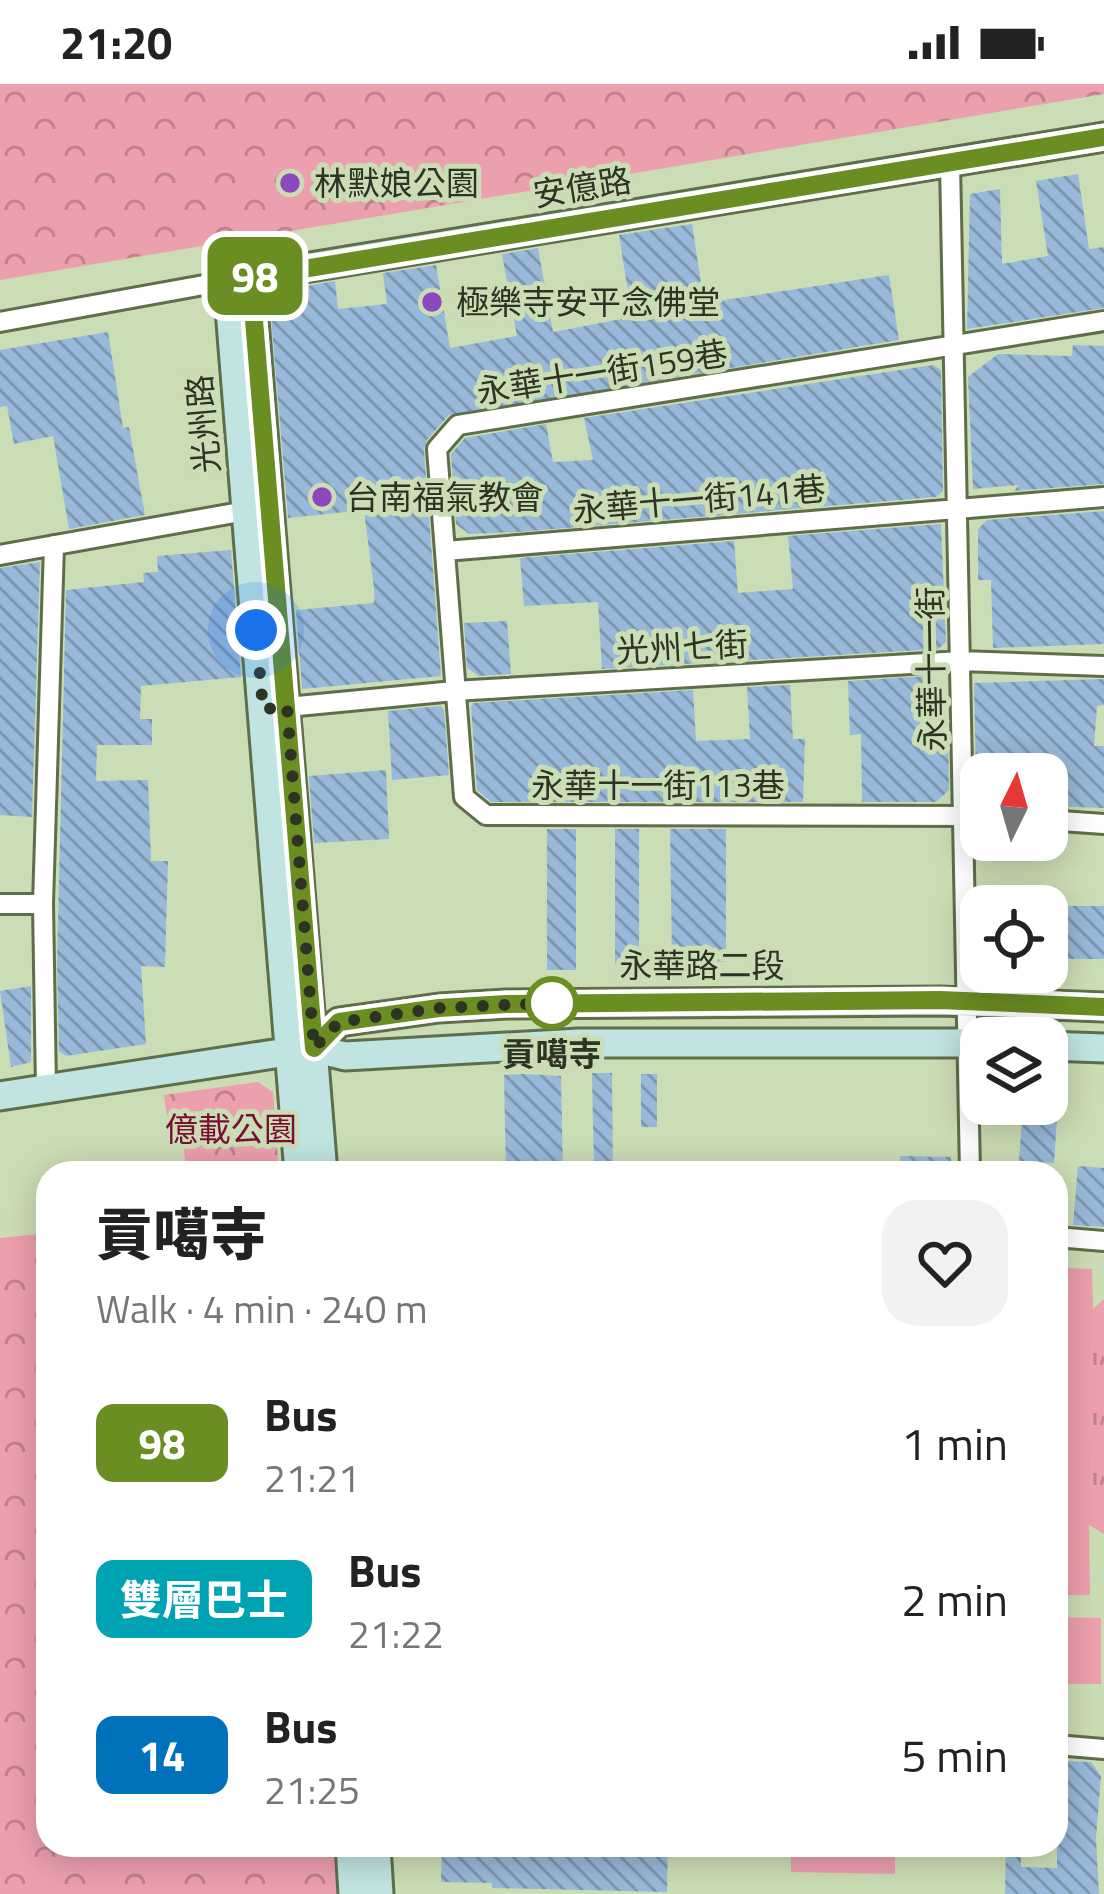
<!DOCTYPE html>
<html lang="en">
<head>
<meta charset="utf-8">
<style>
	:root { --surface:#fff; --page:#f2f2f2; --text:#222; --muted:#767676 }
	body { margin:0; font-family:"Titillium Web","Noto Sans TC",sans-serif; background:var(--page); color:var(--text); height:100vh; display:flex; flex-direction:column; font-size:45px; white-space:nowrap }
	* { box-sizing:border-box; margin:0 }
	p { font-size:39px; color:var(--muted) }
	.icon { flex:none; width:66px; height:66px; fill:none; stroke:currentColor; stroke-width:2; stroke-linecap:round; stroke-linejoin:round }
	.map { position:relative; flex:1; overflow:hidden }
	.drawer { position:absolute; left:36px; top:1077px; width:1032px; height:696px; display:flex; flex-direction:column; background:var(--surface); border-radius:36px; box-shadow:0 6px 30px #0003 }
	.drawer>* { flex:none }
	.badge { padding:0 24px; border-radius:18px; font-size:42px; line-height:78px }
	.needle { width:78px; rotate:5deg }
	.buttons { position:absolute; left:960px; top:669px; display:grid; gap:24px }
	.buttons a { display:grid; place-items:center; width:108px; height:108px; border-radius:24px; background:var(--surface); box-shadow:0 6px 30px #0003; font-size:60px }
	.you { position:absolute; width:60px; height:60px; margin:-30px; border:9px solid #fff; border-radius:50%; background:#1a73e8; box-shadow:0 0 0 18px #1a73e833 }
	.map>.badge { position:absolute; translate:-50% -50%; box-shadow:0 0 0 6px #fff }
	.round { display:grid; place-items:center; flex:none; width:126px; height:126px; border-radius:36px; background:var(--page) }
	.head { display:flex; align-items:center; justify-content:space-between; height:204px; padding:0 60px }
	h1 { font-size:57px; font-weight:800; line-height:90px }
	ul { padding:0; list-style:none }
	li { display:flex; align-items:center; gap:36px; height:156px; padding:0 60px }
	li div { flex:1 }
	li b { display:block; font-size:45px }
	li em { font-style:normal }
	li .badge { min-width:132px; font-weight:700; text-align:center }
	.status { display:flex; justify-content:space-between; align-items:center; height:84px; padding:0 60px; background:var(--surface); direction:ltr }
	.status svg { height:33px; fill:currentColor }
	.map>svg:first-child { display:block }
	.grass { fill:url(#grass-tufts) }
	.park { fill:url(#park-crowns) }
	.pitch { fill:#ec9fad }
	.building { fill:url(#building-back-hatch) }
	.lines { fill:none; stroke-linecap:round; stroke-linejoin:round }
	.street-casing { stroke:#5e6e49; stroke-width:24 }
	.secondary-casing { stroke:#5e6e49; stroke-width:33 }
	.street { stroke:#fff; stroke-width:18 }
	.secondary { stroke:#bfe4e1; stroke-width:27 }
	.line-casing { stroke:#fff; stroke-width:27 }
	.line { stroke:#6b8e23; stroke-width:18 }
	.walk { stroke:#2d3424; stroke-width:12; stroke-dasharray:0 21.6 }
	.poi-dot { fill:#8b49be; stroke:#cbddb4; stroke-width:4.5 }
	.stop-dot { fill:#fff; stroke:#6b8e23; stroke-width:6 }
	.labels { text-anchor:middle; stroke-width:10; stroke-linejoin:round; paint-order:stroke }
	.poi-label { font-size:33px; fill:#2d3424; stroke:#cbddb4; text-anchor:start }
	.street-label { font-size:33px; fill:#2d3424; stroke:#cbddb4 }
	.stop-label { font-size:33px; font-weight:bold; fill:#2d3424; stroke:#cbddb4 }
	.park-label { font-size:33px; fill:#790d34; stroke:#cbddb4 }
</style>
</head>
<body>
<div class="status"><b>21:20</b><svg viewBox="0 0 49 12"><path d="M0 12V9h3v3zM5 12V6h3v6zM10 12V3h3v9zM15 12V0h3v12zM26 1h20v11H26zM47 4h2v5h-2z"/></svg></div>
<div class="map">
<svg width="1104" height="1810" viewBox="0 0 1104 1810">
	<defs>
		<pattern id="grass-tufts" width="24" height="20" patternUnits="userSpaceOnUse" patternTransform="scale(3)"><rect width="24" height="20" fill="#ec9fad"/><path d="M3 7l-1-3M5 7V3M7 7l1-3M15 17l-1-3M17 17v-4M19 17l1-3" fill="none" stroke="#c0828d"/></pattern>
		<pattern id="park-crowns" width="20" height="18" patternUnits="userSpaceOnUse" patternTransform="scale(3)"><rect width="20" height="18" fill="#ec9fad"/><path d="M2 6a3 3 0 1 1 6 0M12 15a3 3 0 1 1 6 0" fill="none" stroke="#c0828d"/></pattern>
		<pattern id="building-back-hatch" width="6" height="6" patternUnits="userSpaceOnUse" patternTransform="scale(3)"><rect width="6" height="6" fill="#98b9d9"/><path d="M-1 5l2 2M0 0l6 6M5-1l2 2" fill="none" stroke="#7c97b0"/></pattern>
	</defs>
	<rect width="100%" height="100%" fill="#cbddb4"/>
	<!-- grass -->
	<path class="grass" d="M 1104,1245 L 1104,1424 L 1092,1399 L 1089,1290 L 1093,1261 Z"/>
	<!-- park -->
	<path class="park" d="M 0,0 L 1104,0 L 1104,10 L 0,196 Z
		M 258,998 L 273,1008 L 279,1089 L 187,1089 L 182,1053 L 170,1054 L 164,1011 Z
		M 48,1149 L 48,1761 L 335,1761 L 339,1810 L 0,1810 L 0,1154 Z"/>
	<!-- pitch -->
	<path class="pitch" d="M 1068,1184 L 1092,1185 L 1093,1225 L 1104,1215 L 1104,1245 L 1093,1261 L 1089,1290 L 1092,1399 L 1104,1424 L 1104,1450 L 1089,1441 L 1090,1511 L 1067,1511 Z
		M 1056,1533 L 1101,1534 L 1101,1600 L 1056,1600 Z
		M 791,1761 L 895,1761 L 895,1790 L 791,1788 Z"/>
	<!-- building -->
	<path class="building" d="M 1078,90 L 1089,165 L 1104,163 L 1104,224 L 967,245 L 970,110 L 1000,105 L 1002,180 L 1048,172 L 1036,97 Z
		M 692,140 L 704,219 L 889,191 L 899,256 L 449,331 L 427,356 L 424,366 L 441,592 L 302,605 L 296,526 L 374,519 L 374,505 L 364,426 L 288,434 L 269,209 L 335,197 L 338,225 L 387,220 L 383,189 L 436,181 L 450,264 L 517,252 L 502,170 L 538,164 L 553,248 L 632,233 L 619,151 Z
		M 108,248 L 123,344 L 129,343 L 145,431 L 69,445 L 53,352 L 14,360 L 7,322 L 0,323 L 0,266 Z
		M 1073,261 L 1104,262 L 1104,400 L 1014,407 L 1019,401 L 973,405 L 968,293 L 998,270 L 1072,272 Z
		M 933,281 L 941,286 L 943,407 L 936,413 L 518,448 L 469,450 L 456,440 L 451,370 L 465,354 L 546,340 L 553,378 L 593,376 L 584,334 Z
		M 1104,427 L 1104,560 L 993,564 L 991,496 L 978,496 L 978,445 L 987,436 Z
		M 941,440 L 946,558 L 938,565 L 602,585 L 598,518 L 524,522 L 520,474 L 734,457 L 738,509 L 793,505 L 788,452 Z
		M 231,466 L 241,593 L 141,602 L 140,635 L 152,635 L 152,661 L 97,661 L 96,697 L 148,696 L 151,777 L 168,777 L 165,883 L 141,882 L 146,960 L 66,972 L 59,967 L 57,880 L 66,506 L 144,498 L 143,489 L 158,488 L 157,472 Z
		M 40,478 L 32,733 L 0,731 L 0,484 Z
		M 507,537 L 511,590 L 479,592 L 467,584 L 464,539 Z
		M 928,592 L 929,648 L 948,648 L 949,706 L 936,718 L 862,718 L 861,650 L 850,651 L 848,597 Z
		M 1104,595 L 1104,621 L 1097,622 L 1094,662 L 1104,662 L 1104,724 L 1047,722 L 1047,690 L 976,690 L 974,599 Z
		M 790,601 L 793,655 L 805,655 L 803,718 L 491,718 L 477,706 L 471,623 L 473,619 L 693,606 L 696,657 L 750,655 L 747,603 Z
		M 440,622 L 444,626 L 449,691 L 392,696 L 388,627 Z
		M 386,686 L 389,755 L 314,759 L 309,692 Z
		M 547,745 L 576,745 L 576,886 L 547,886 Z
		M 615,745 L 639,745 L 639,879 L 615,880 Z
		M 670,745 L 726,745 L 726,878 L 672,878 Z
		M 1057,822 L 1104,822 L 1104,875 L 1055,875 Z
		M 31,902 L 31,978 L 11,983 L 0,907 Z
		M 592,989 L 612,989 L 613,1089 L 594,1089 Z
		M 523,990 L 561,992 L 563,1089 L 506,1089 L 504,991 Z
		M 641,990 L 657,990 L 657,1043 L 641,1043 Z
		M 1023,1020 L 1058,1020 L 1054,1079 L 1019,1077 Z
		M 900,1072 L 951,1073 L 952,1089 L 901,1089 Z
		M 1078,1082 L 1104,1084 L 1104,1143 L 1073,1141 Z
		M 1064,1677 L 1091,1678 L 1101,1692 L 1096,1754 L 1099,1810 L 1005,1810 L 1006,1761 L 1021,1761 L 1021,1783 L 1057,1784 L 1057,1752 L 1064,1753 Z
		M 493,1761 L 668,1761 L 667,1808 L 492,1804 L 492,1799 L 441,1798 L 442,1764 L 493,1765 Z"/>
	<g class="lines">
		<defs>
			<path id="street" d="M 950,79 L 970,1089
				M 0,238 L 237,195
				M 445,467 L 1104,413
				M 0,471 L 257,425
				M 277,624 L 454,607 L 961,577 L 1104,582
				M 981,732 L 486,731 L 464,713 L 437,365 L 458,341 L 1104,237
				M 1047,736 L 1104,740
				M 0,820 L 43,820
				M 46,1005 L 43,820 L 54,461
				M 1056,1153 L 1104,1157
				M 1056,1661 L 1104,1665"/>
			<path id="secondary" d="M 237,195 L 253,224 L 323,1089
				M 237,195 L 230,226 L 299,1089
				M 237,195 L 1104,53
				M 1047,962 L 1104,964
				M 313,964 L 339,938 L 439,924 L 506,920 L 940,917 L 1104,923
				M 0,1012 L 313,964 L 345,972 L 579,959 L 981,959
				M 350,1761 L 353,1810
				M 376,1761 L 379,1810"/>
		</defs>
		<!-- street casing -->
		<use href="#street" class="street-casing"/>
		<!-- secondary casing -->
		<use href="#secondary" class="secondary-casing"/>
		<!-- street -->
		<use href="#street" class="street"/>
		<!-- secondary -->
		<use href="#secondary" class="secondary"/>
	</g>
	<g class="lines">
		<defs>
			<path id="line" d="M 1104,53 L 237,196 L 253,224 L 314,964 L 339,938 L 439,924 L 506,920 L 940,916 L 1104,923"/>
		</defs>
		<!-- line casing -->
		<use href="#line" class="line-casing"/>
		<!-- line -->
		<use href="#line" class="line"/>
		<!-- walk -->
		<path class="walk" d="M 256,546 L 263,625 L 287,623 L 314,964 L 339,938 L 439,924 L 552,919"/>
	</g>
	<!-- markers -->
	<g class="poi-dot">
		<circle cx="290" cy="99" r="12"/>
		<circle cx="432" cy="218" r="12"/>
		<circle cx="322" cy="413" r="12"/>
	</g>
	<circle class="stop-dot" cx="552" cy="919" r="24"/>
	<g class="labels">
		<!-- poi labels -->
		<g class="poi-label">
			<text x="314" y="111">林默娘公園</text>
			<text x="456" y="230">極樂寺安平念佛堂</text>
			<text x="346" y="425">台南福氣教會</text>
		</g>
		<!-- street labels -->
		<g class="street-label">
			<text transform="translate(582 103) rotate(-9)" y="12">安億路</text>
			<text transform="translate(602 288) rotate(-9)" y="12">永華十一街159巷</text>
			<text transform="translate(203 340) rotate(-95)" y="12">光州路</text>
			<text transform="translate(699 415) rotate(-5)" y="12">永華十一街141巷</text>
			<text transform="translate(682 563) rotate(-3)" y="12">光州七街</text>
			<text transform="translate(931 585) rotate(-91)" y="12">永華十一街</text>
			<text x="658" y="713">永華十一街113巷</text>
			<text x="702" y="893">永華路二段</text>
		</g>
		<!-- stop labels -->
		<g class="stop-label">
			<text x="552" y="982">貢噶寺</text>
		</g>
		<!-- park labels -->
		<g class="park-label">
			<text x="231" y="1057">億載公園</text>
		</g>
	</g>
</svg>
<div class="buttons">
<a><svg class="needle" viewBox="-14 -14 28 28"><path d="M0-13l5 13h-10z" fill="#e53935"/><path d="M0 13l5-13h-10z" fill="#767676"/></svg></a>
<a><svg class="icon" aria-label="locate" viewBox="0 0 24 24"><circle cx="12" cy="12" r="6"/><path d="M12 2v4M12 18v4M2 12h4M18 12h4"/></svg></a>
<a><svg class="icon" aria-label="layers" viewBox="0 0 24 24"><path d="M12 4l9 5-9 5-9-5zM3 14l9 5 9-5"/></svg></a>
</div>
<div class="you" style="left:256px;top:546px"></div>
<b class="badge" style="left:255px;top:192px;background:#6b8e23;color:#fff">98</b>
<section class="drawer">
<div class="head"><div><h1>貢噶寺</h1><p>Walk · 4 min · 240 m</p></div><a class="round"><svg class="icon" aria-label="heart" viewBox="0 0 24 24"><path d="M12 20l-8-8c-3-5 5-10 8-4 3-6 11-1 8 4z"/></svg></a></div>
<ul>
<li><span class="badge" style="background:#6b8e23;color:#fff">98</span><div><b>Bus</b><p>21:21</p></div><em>1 min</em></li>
<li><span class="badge" style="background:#00a3b4;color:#fff">雙層巴士</span><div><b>Bus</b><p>21:22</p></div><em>2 min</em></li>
<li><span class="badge" style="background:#0072bc;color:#fff">14</span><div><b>Bus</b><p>21:25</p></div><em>5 min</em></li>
</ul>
</section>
</div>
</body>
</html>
